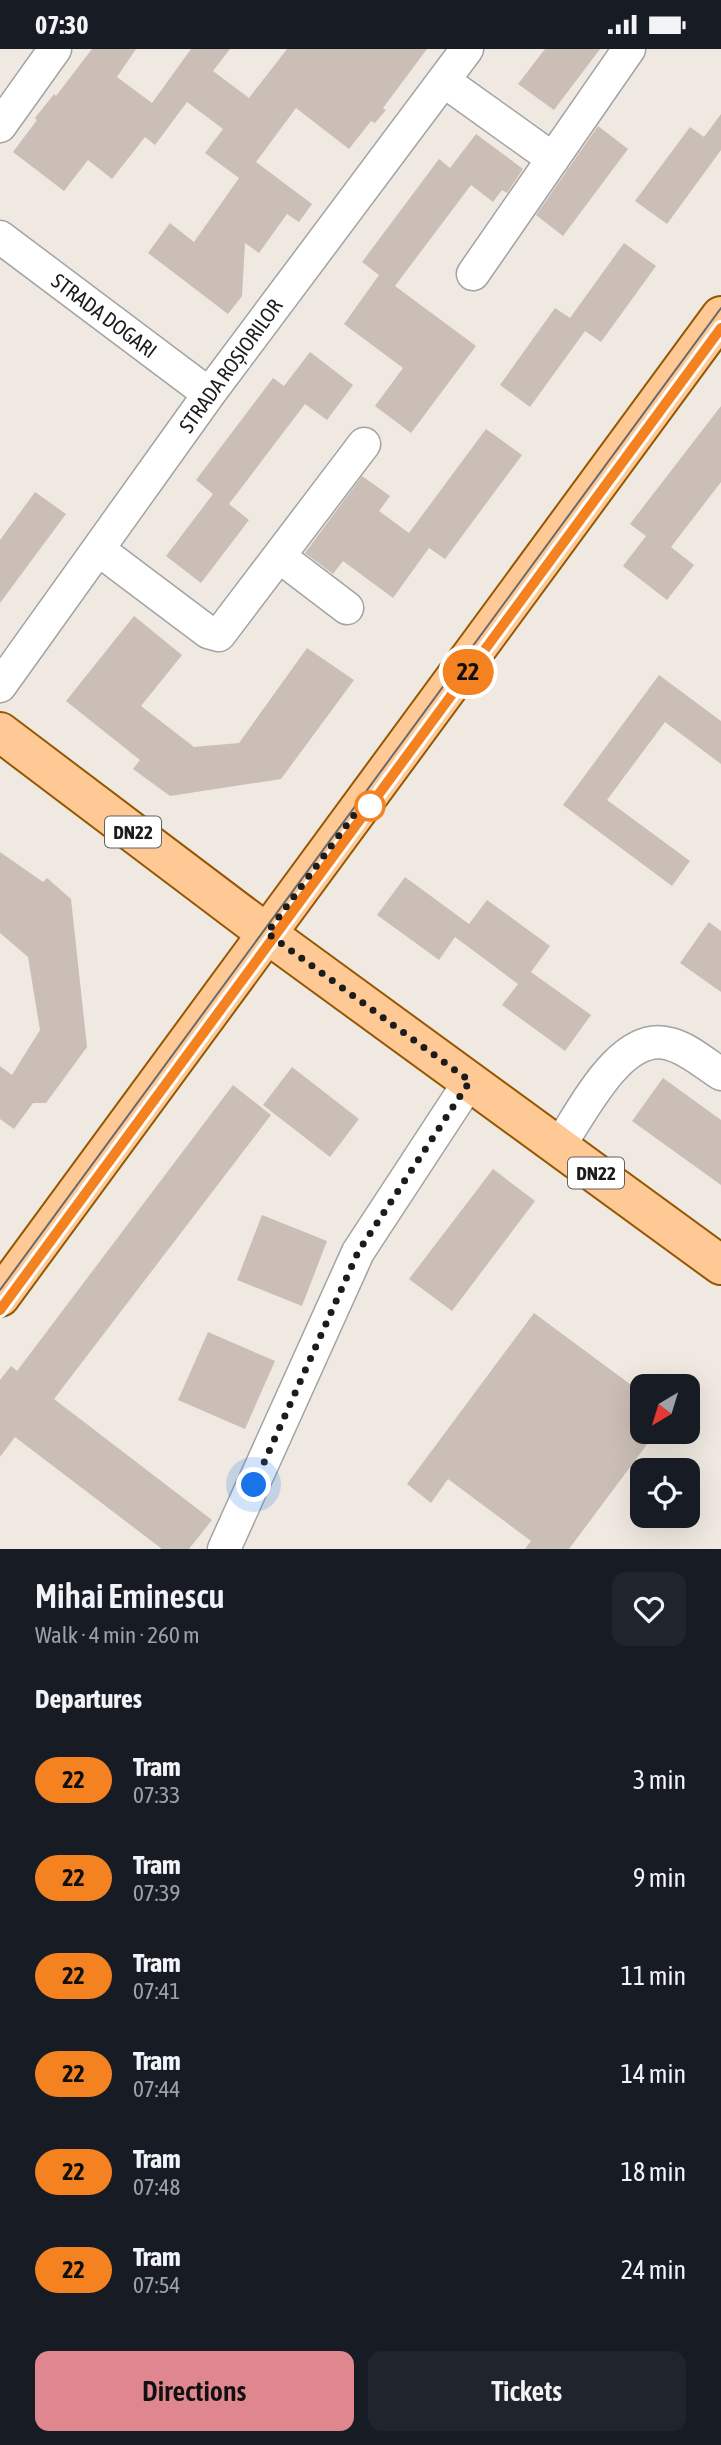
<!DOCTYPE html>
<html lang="en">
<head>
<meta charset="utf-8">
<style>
	:root { --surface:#171b24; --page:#20242c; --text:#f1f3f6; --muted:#9ea1a6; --accent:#df868e }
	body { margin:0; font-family:"Asap Condensed",sans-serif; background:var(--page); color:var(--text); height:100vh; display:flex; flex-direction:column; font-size:26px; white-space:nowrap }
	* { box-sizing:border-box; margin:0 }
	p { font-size:23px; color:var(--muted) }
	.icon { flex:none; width:38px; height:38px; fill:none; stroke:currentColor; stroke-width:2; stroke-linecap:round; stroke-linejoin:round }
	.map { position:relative; height:1500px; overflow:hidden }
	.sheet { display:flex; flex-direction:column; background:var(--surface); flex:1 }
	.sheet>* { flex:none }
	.badge { padding:0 14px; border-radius:23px; font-size:24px; line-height:46px }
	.needle { width:46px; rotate:218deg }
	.buttons { position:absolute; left:630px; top:1325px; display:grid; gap:14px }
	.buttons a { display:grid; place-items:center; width:70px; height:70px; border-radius:14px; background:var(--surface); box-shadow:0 7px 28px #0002; font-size:35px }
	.you { position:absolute; width:35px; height:35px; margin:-18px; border:5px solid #fff; border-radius:50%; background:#1a73e8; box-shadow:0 0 0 10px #1a73e833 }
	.map>.badge { position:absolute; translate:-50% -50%; box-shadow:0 0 0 4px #fff }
	h2 { padding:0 35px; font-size:26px; line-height:63px }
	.round { display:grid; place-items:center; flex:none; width:74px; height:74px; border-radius:14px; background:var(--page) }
	.overview { display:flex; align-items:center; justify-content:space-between; height:119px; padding:0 35px }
	h1 { font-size:33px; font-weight:600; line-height:52px }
	.primary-button { display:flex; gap:14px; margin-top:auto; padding:14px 35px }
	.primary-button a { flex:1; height:80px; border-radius:14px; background:var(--accent); color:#111; font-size:28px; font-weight:600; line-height:80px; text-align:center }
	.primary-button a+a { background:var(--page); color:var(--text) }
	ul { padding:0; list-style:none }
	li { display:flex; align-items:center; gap:21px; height:98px; padding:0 35px }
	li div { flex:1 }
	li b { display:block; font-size:26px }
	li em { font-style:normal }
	li .badge { min-width:77px; font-weight:700; text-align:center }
	.status { display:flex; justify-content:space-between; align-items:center; height:49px; padding:0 35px; background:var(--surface); direction:ltr }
	.status svg { height:19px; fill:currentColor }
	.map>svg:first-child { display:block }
	.building { fill:#cbbeb7 }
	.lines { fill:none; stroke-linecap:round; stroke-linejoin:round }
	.minor-casing { stroke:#a3a3a3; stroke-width:35 }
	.major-casing { stroke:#955800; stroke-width:42 }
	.minor { stroke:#fff; stroke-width:32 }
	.major { stroke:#ffc996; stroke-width:38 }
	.tram { stroke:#6a6a6a; stroke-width:2 }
	.line-casing { stroke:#fff; stroke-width:16 }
	.line { stroke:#f58220; stroke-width:10 }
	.walk { stroke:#1c1c1c; stroke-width:7; stroke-dasharray:0 12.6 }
	.stop-dot { fill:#fff; stroke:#f58220; stroke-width:3.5 }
	.labels { text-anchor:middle; stroke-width:7; stroke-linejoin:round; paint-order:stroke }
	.shield { fill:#fff; stroke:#606060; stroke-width:2 }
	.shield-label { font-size:19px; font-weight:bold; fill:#1c1c1c }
	.street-label { font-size:21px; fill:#1c1c1c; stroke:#fff }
</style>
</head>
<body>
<div class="status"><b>07:30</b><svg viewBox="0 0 49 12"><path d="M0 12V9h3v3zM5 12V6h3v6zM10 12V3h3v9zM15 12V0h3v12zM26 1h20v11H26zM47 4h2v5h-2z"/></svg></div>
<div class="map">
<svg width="721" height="1500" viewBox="0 0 721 1500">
	<rect width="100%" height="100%" fill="#efe9e1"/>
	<!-- building -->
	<path class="building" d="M 92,0 L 136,0 L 117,28 L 152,54 L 191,0 L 230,0 L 213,22 L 249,49 L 287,0 L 427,0 L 383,59 L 386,61 L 375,74 L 371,72 L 349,100 L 296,59 L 256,113 L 312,155 L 299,173 L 287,165 L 259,204 L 245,194 L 242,247 L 228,265 L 148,204 L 170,174 L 194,193 L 239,129 L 205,104 L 223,80 L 187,53 L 155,96 L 145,88 L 112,130 L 88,111 L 64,142 L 13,103 L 37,71 L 35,69 L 54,45 L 56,47 Z
		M 545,0 L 600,0 L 554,61 L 518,35 Z
		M 721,65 L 721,101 L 667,175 L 635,152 L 690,78 L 704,88 Z
		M 598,77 L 628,100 L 563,187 L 536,166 Z
		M 476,85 L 523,120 L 507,144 L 502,141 L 493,153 L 471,136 L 395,237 L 476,297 L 411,384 L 375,357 L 403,319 L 344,275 L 379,226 L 362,213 L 439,110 L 450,119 Z
		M 624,194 L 656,217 L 601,293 L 585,282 L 530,358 L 500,336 L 555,259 L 570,269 Z
		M 310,303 L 353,336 L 327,371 L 305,355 L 229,455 L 249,471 L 201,534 L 166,507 L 213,445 L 196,431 L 273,329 L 284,337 Z
		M 721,357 L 721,433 L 671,498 L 694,516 L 667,551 L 623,517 L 646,487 L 630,475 Z
		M 486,380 L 522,406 L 445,510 L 429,499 L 393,549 L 343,512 L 333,525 L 305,504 L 362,427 L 390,447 L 379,462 L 409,484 Z
		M 35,443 L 66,465 L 0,554 L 0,491 Z
		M 134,567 L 182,606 L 141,657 L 194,698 L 239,694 L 307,599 L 354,631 L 281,730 L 170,747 L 133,720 L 140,711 L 66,652 Z
		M 659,626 L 721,672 L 721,715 L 665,673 L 607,751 L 690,812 L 672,837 L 563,756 Z
		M 0,803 L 43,833 L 47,829 L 71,850 L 87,998 L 46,1054 L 33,1054 L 14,1080 L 0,1070 L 0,1017 L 12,1026 L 40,981 L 28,908 L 0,884 Z
		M 405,828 L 469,875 L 487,851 L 550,897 L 531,923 L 591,966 L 565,1002 L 502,956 L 518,935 L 455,888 L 439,911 L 377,866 Z
		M 709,873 L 721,882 L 721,943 L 680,914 Z
		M 292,1018 L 359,1070 L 330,1108 L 263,1056 Z
		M 663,1029 L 721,1071 L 721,1136 L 632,1072 Z
		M 233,1036 L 271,1066 L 54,1350 L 212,1471 L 189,1500 L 162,1500 L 15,1388 L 0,1408 L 0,1331 L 11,1317 L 17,1322 Z
		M 493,1120 L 535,1152 L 452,1262 L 409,1230 Z
		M 262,1166 L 327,1192 L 302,1257 L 237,1231 Z
		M 534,1264 L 642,1344 L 642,1382 L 657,1382 L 569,1500 L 525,1500 L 531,1492 L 448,1430 L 431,1454 L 407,1435 Z
		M 208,1283 L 275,1312 L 245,1380 L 178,1351 Z"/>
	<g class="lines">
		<defs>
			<path id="minor" d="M 444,32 L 553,110
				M 0,77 L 55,0
				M 0,188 L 209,345
				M 473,225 L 629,0
				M 99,501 L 208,583 L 219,586 L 364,395
				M 280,508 L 347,559
				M 0,637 L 209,345 L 467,0
				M 559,1097 C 582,1064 621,980 670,995 C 689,1000 705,1015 721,1025
				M 224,1500 L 358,1203 L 470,1032"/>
			<path id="major" d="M 0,683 L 266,884 L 721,1216
				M 0,1248 L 721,267"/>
		</defs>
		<!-- minor casing -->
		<use href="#minor" class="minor-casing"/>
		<!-- major casing -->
		<use href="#major" class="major-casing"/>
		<!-- minor -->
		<use href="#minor" class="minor"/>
		<!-- major -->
		<use href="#major" class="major"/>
		<!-- tram -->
		<path class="tram" d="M 0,1241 L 721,259
			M 0,1261 L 721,279"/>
	</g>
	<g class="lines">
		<defs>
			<path id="line" d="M 0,1261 L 721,279"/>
		</defs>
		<!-- line casing -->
		<use href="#line" class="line-casing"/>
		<!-- line -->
		<use href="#line" class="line"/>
		<!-- walk -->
		<path class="walk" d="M 254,1436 L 358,1203 L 470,1032 L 267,884 L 360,758 L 370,757"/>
	</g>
	<!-- markers -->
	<circle class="stop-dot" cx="370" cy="757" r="14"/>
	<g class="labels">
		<!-- shield labels -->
		<g class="shield">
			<rect x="105" y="767.5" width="56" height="31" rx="5"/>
			<rect x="568" y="1108.5" width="56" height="31" rx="5"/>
		</g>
		<g class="shield-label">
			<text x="133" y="790">DN22</text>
			<text x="596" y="1131">DN22</text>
		</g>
		<!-- street labels -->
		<g class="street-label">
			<text transform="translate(104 267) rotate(37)" y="7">STRADA DOGARI</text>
			<text transform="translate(231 317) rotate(-54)" y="7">STRADA ROȘIORILOR</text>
		</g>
	</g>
</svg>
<div class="buttons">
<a><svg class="needle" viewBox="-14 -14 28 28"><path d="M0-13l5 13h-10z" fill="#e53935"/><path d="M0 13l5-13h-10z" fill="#9ea1a6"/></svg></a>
<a><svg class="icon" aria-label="locate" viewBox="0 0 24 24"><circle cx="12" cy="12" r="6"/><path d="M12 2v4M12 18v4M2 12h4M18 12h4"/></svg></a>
</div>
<div class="you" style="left:254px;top:1436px"></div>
<b class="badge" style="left:468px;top:623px;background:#f58220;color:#111">22</b>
</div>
<section class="sheet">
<div class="overview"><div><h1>Mihai Eminescu</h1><p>Walk · 4 min · 260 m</p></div><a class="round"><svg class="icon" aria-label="heart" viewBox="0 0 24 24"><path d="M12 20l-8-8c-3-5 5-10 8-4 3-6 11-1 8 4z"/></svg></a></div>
<h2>Departures</h2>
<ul>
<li><span class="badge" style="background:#f58220;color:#111">22</span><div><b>Tram</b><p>07:33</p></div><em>3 min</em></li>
<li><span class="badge" style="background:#f58220;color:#111">22</span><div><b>Tram</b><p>07:39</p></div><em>9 min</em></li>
<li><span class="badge" style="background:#f58220;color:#111">22</span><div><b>Tram</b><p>07:41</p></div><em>11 min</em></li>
<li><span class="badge" style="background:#f58220;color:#111">22</span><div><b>Tram</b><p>07:44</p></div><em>14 min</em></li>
<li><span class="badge" style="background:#f58220;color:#111">22</span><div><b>Tram</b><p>07:48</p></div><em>18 min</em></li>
<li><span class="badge" style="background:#f58220;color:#111">22</span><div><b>Tram</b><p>07:54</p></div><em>24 min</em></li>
</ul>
<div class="primary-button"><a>Directions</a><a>Tickets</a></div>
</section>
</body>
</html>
